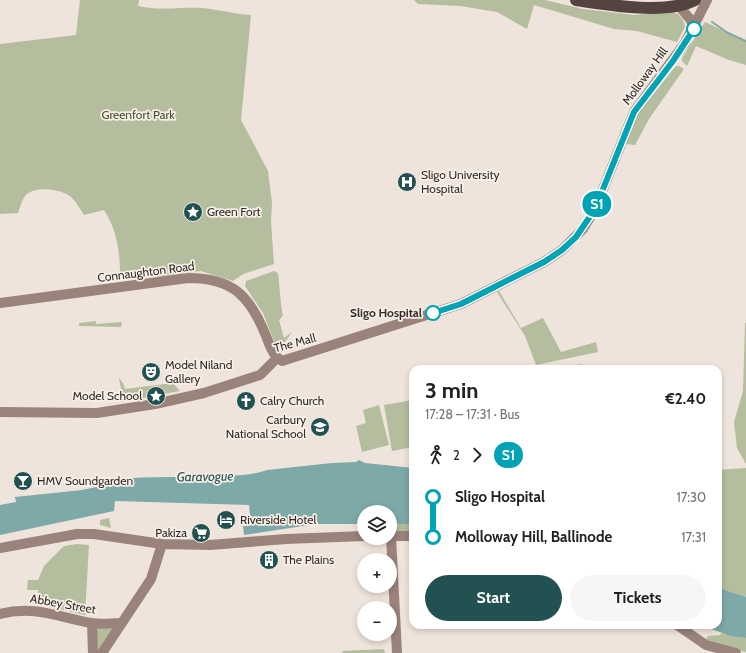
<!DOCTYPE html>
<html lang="en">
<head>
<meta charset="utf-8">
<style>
	:root { --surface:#fff; --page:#f6f6f6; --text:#202124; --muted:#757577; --accent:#215151 }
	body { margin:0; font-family:Cabin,sans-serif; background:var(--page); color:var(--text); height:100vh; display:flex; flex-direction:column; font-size:15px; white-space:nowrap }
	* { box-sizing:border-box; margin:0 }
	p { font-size:13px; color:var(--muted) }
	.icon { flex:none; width:22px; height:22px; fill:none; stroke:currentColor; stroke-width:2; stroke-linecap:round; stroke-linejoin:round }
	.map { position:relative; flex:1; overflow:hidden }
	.panel { position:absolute; left:409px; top:365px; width:313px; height:264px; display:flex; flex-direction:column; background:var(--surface); border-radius:12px; box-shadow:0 2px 6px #0003 }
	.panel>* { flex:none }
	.badge { padding:0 8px; border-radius:13px; font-size:14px; line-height:26px }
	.controls { position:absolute; left:357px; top:505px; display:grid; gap:8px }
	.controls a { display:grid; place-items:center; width:40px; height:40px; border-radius:50%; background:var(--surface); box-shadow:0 2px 6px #0003; font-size:20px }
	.map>.badge { position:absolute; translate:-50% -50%; box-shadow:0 0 0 2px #fff }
	.legs { display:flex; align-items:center; gap:6px; height:44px; padding:0 16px; font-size:13px }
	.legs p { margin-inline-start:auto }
	.summary { display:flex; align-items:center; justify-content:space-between; height:68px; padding:0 16px }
	h1 { font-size:22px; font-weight:700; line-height:30px }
	.primary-button { display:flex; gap:8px; margin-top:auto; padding:8px 16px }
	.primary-button a { flex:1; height:46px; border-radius:24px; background:var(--accent); color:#fff; font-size:16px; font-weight:700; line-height:46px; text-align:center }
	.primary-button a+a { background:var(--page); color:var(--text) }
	ul { padding:0 16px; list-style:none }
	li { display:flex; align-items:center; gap:14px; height:40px; font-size:15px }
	li i { display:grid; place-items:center; width:6px; height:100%; margin:0 5px; background:currentColor }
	li i::after { content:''; width:10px; height:10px; margin:-5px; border:3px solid; border-radius:50%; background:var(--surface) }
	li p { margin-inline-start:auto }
	li:first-child i { background:linear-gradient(#0000 50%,currentColor 0) }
	li:last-child i { background:linear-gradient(currentColor 50%,#0000 0) }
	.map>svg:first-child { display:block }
	.green { fill:#b4bd9d }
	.water { fill:#7da9a8 }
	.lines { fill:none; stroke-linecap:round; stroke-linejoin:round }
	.stream { stroke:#7da9a8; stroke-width:2 }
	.secondary { stroke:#99837a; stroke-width:10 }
	.highway { stroke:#544440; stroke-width:12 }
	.line-1-casing { stroke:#fff; stroke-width:9 }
	.line-1 { stroke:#00a3b4; stroke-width:6 }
	.stop-1-dot { fill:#fff; stroke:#00a3b4; stroke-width:2 }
	.labels { text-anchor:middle; stroke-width:3.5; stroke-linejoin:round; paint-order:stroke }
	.street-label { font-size:12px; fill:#342b28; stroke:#f7efe7 }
	.park-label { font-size:12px; fill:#464f2e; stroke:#f7efe7 }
	.poi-label { font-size:12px; fill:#342b28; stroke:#f7efe7; text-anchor:start }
	.stop-label { font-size:12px; font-weight:bold; fill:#342b28; stroke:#f7efe7; text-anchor:end }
	.water-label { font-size:13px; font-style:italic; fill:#215151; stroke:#f7efe7 }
</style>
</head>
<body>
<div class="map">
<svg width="746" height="653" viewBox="0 0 746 653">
	<rect width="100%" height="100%" fill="#efe4db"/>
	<!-- green -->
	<path class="green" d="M 80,0 L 139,0 L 138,6 C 160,11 180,7 201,8 C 217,9 234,14 251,15 L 241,120 L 268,171 L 272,202 L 271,222 L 274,264 L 243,274 L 233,281 L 201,271 L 156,277 L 152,274 L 134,276 L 125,280 L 120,275 C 120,251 117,230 104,210 L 84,215 C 80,209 75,199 68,195 C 59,189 36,186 27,194 C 22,198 20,208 18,213 L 0,214 L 0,44 L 76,35 Z
		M 414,0 L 545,0 L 583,9 L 634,15 L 670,11 L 678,14 L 683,20 L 685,27 L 677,42 L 637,31 L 614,29 L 534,5 L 527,29 L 497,12 L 460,6 L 418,4 Z
		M 705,22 L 746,41 L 746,65 L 729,60 L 696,46 L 687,66 L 682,61 L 682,58 Z
		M 676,66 L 679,66 L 684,69 L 649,119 L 635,145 L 626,144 L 637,113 Z
		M 274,271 L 278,273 C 280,288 280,302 283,316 L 279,320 L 284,338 L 292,332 L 278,352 L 263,313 L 245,286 L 246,281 Z
		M 499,291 L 521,328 L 543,318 L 561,352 L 596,342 L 598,352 L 536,365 L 525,336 L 497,292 Z
		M 96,321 L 96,324 L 122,322 L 121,327 L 79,326 L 79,323 Z
		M 745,323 L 746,323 L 746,464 L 737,448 L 734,422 L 743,391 Z
		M 582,364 L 583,369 L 558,369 Z
		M 119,378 L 123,383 L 125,389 L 173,383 L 180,391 L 121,402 L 121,389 Z
		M 413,400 L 413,447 L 392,451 L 384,405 Z
		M 379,405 L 389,445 L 362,452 L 356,426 L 366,423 L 363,410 Z
		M 746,468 L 746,597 L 725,590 L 718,585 L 718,470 Z
		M 109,518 L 111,528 L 100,525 L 100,520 Z
		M 390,523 L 413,525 L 413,533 L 390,532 Z
		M 77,544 L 89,545 L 85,615 L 38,604 L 38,590 L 27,590 L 28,580 L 38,580 L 44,566 L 64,546 Z
		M 99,628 L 114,629 L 98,652 L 96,631 Z
		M 721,633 L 746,638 L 746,652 L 723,647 L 705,640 L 708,636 L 720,635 Z
		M 384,649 L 385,653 L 343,653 L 342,651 Z"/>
	<!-- water -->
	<path class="water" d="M 359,460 L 365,463 L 413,468 L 413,525 L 390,523 L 390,512 L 364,512 L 364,524 L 316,524 L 244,535 L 243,526 L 251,525 L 249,505 L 115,501 L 114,511 L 0,535 L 0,505 L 16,502 L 15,497 L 82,490 L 101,486 L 103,480 C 139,476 175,478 212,476 C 230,476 250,476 267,470 L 332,463 L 356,462 Z
		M 718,585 L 725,590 L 746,597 L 746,638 L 731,636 L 700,625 L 718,625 Z"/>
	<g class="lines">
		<!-- stream -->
		<path class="stream" d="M 712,22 L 728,33 L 746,41"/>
		<!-- secondary -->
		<path class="secondary" d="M 679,6 L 690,19 L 694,27
			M 0,303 L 188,278 C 233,278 250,296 266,336 C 270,346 273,356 282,361 L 461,304 L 544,262 L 562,250 L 583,229 L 595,209 L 634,112 L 685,43 L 707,0
			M 0,412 L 97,413 L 155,404 L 204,393 L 260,375 L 277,358
			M 390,536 L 413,536
			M 391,536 L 397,653
			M 0,548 L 77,534 L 94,534 L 162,544 L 210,545 L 286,539 L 364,536
			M 0,614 C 34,605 58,617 91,623 C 101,625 112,623 122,623
			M 92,623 L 93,653
			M 677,625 L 706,645 L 736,653
			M 102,653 L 151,579 L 162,544"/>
		<!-- highway -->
		<path class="highway" d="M 576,0 C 608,5 667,15 695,0"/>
	</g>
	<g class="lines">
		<defs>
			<path id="line-1" d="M 433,313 L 461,304 L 544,262 L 562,250 L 576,237 L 595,209 L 634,112 L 673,61 L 694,29"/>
		</defs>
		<!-- line-1 casing -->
		<use href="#line-1" class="line-1-casing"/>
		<!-- line-1 -->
		<use href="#line-1" class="line-1"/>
	</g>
	<!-- icons -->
	<defs>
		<symbol id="hospital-disc" viewBox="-11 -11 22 22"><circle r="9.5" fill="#215151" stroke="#f7efe7"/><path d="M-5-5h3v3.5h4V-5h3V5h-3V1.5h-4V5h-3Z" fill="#fff"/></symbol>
		<symbol id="sight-disc" viewBox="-11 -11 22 22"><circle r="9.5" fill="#215151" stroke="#f7efe7"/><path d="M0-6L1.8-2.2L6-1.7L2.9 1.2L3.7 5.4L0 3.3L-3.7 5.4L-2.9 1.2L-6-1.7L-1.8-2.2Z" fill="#fff"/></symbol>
		<symbol id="theatre-disc" viewBox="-11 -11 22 22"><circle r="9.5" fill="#215151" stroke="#f7efe7"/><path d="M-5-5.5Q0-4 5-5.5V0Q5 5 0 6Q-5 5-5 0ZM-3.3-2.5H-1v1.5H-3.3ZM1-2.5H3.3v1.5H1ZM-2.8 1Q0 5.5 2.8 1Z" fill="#fff"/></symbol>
		<symbol id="church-disc" viewBox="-11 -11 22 22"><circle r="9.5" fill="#215151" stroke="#f7efe7"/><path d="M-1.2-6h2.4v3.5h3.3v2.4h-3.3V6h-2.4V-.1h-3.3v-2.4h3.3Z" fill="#fff"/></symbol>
		<symbol id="school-disc" viewBox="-11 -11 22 22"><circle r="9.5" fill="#215151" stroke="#f7efe7"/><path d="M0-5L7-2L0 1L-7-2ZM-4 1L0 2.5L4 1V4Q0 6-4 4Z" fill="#fff"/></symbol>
		<symbol id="bar-disc" viewBox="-11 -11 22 22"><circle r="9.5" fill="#215151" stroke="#f7efe7"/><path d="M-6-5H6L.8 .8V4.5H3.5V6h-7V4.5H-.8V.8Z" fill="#fff"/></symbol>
		<symbol id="hotel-disc" viewBox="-11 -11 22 22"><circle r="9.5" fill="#215151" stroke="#f7efe7"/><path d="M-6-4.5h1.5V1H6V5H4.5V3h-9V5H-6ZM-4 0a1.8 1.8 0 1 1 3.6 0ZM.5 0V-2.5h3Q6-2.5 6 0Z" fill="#fff"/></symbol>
		<symbol id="supermarket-disc" viewBox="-11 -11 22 22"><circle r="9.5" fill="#215151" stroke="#f7efe7"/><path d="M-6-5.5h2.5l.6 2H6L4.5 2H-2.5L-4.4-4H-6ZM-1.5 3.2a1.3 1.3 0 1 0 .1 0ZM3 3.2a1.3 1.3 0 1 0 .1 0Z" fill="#fff"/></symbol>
		<symbol id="building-disc" viewBox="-11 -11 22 22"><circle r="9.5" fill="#215151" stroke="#f7efe7"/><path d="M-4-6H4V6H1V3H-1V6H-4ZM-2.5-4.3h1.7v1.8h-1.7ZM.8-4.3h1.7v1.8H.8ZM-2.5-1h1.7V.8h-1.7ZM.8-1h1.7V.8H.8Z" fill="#fff"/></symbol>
	</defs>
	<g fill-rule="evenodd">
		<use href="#hospital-disc" x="396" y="171" width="22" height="22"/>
		<use href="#sight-disc" x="182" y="201" width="22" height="22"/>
		<use href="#theatre-disc" x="140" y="361" width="22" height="22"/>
		<use href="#sight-disc" x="145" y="385" width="22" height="22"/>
		<use href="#church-disc" x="235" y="390" width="22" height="22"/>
		<use href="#school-disc" x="309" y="416" width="22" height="22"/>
		<use href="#bar-disc" x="12" y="470" width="22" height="22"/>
		<use href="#hotel-disc" x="215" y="509" width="22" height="22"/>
		<use href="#supermarket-disc" x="190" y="522" width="22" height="22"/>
		<use href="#building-disc" x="258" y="549" width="22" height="22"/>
	</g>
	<!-- markers -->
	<g class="stop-1-dot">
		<circle cx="694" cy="29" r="7"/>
		<circle cx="433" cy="313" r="7"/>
	</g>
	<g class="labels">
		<!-- street labels -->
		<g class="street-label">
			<text transform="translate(645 76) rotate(-54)" y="4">Molloway Hill</text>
			<text transform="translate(146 272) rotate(-7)" y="4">Connaughton Road</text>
			<text transform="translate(295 343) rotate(-15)" y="4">The Mall</text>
			<text transform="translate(63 604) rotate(10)" y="4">Abbey Street</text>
		</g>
		<!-- park labels -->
		<g class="park-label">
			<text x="138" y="119">Greenfort Park</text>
		</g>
		<!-- poi labels -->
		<g class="poi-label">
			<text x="421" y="179">Sligo University<tspan x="421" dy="14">Hospital</tspan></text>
			<text x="207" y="216">Green Fort</text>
			<text x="165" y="369">Model Niland<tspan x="165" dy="14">Gallery</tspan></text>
			<text x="142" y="400" text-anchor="end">Model School</text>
			<text x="260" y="405">Calry Church</text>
			<text x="306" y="424" text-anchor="end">Carbury<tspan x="306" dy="14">National School</tspan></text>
			<text x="37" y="485">HMV Soundgarden</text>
			<text x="240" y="524">Riverside Hotel</text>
			<text x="187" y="537" text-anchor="end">Pakiza</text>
			<text x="283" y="564">The Plains</text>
		</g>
		<!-- stop labels -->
		<g class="stop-label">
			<text x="422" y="317">Sligo Hospital</text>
		</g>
		<!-- water labels -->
		<g class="water-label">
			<text transform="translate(205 476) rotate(-1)" y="5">Garavogue</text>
		</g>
	</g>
</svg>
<div class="controls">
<a><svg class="icon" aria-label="layers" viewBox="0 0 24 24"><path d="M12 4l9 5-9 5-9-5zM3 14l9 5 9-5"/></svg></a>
<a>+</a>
<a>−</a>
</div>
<b class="badge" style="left:597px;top:204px;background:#00a3b4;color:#fff">S1</b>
<section class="panel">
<div class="summary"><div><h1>3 min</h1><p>17:28 – 17:31 · Bus</p></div><b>€2.40</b></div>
<div class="legs"><svg class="icon" aria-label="walk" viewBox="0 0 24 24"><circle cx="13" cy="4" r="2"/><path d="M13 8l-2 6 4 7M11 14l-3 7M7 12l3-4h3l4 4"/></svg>2<svg class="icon" aria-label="forward" viewBox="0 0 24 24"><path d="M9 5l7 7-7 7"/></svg><b class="badge" style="background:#00a3b4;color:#fff">S1</b></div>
<ul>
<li><i style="color:#00a3b4"></i><b>Sligo Hospital</b><p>17:30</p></li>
<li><i style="color:#00a3b4"></i><b>Molloway Hill, Ballinode</b><p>17:31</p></li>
</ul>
<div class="primary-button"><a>Start</a><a>Tickets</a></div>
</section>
</div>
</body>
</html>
